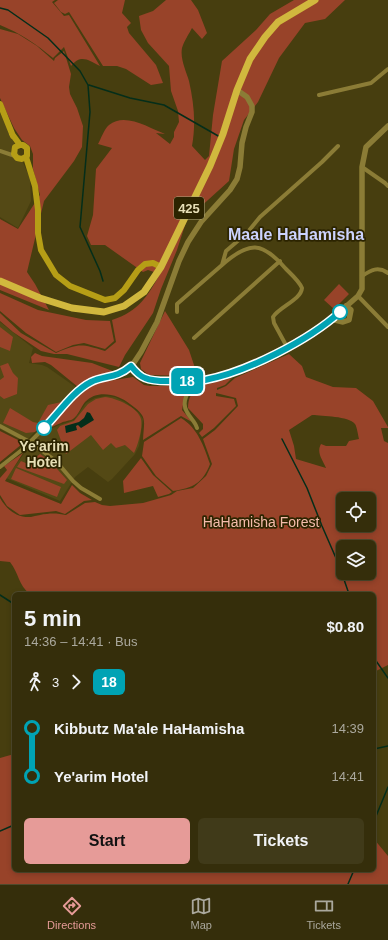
<!DOCTYPE html>
<html lang="en">
<head>
<meta charset="utf-8">
<style>
	:root { --surface:#352e0b; --page:#403a19; --text:#f1f3f6; --muted:#aaa89d; --line:#4f4a2c; --accent:#e69b98 }
	body { margin:0; font-family:Helvetica,sans-serif; background:var(--page); color:var(--text); height:100vh; display:flex; flex-direction:column; font-size:15px; white-space:nowrap }
	* { box-sizing:border-box; margin:0 }
	p { font-size:13px; color:var(--muted) }
	.icon { flex:none; width:22px; height:22px; fill:none; stroke:currentColor; stroke-width:2; stroke-linecap:round; stroke-linejoin:round }
	.map { position:relative; flex:1; overflow:hidden }
	.drawer { position:absolute; left:12px; top:592px; width:364px; height:280px; display:flex; flex-direction:column; background:var(--surface); border-radius:6px; box-shadow:0 2px 6px #0003,0 0 0 1px var(--line) }
	.drawer>* { flex:none }
	.badge { padding:0 8px; border-radius:6px; font-size:14px; line-height:26px }
	.fabs { position:absolute; left:336px; top:492px; display:grid; gap:8px }
	.fabs a { display:grid; place-items:center; width:40px; height:40px; border-radius:6px; background:var(--surface); box-shadow:0 2px 6px #0003,0 0 0 1px var(--line); font-size:20px }
	.map>.badge { position:absolute; translate:-50% -50%; box-shadow:0 0 0 2px #fff }
	.legs { display:flex; align-items:center; gap:6px; height:44px; padding:0 12px; font-size:13px }
	.legs p { margin-inline-start:auto }
	.overview { display:flex; align-items:center; justify-content:space-between; height:68px; padding:0 12px }
	h1 { font-size:22px; font-weight:700; line-height:30px }
	.button { display:flex; gap:8px; margin-top:auto; padding:8px 12px }
	.button a { flex:1; height:46px; border-radius:6px; background:var(--accent); color:#111; font-size:16px; font-weight:700; line-height:46px; text-align:center }
	.button a+a { background:var(--page); color:var(--text) }
	ul { padding:0 12px; list-style:none }
	li { display:flex; align-items:center; gap:14px; height:48px; font-size:15px }
	li i { display:grid; place-items:center; width:6px; height:100%; margin:0 5px; background:currentColor }
	li i::after { content:''; width:10px; height:10px; margin:-5px; border:3px solid; border-radius:50%; background:var(--surface) }
	li p { margin-inline-start:auto }
	li:first-child i { background:linear-gradient(#0000 50%,currentColor 0) }
	li:last-child i { background:linear-gradient(currentColor 50%,#0000 0) }
	.menu { display:flex; justify-content:space-around; align-items:center; height:56px; border-top:1px solid var(--line); background:var(--surface); font-size:11px; color:var(--muted) }
	.menu a { display:grid; justify-items:center; gap:2px }
	.menu .current { color:var(--accent) }
	.map>svg:first-child { display:block }
	.built { fill:#544915 }
	.green { fill:#984329; fill-rule:evenodd }
	.water { fill:#042e1a }
	.lines { fill:none; stroke-linecap:round; stroke-linejoin:round }
	.stream { stroke:#042e1a; stroke-width:1.5 }
	.minor { stroke:#8b7c36; stroke-width:4 }
	.tertiary { stroke:#8b7c36; stroke-width:5.5 }
	.secondary { stroke:#b69e16; stroke-width:6 }
	.primary { stroke:#d1b83e; stroke-width:7 }
	.line-1-casing { stroke:#fff; stroke-width:9 }
	.line-1 { stroke:#00a3b4; stroke-width:6 }
	.stop-1-dot { fill:#fff; stroke:#00a3b4; stroke-width:2 }
	.labels { text-anchor:middle; stroke-width:3.5; stroke-linejoin:round; paint-order:stroke }
	.shield { fill:#2c2400; stroke:#afa77f; stroke-width:1 }
	.shield-label { font-size:13px; font-weight:bold; fill:#e7dfb6 }
	.stop-label { font-size:14px; font-weight:bold; fill:#e7dfb6; stroke:#2c2400 }
	.park-label { font-size:14px; fill:#f5bcab; stroke:#2c2400 }
	.quarter-label { font-size:16px; font-weight:bold; fill:#ccd3fe; stroke:#2c2400 }
</style>
</head>
<body>
<div class="map">
<svg width="388" height="884" viewBox="0 0 388 884">
	<rect width="100%" height="100%" fill="#473e0f"/>
	<!-- built -->
	<path class="built" d="M 0,112 L 30,178 L 31,201 L 18,228 L 0,217 Z
		M 0,322 L 33,348 L 29,363 L 42,365 L 47,367 L 77,388 L 25,442 L 0,429 Z
		M 106,396 L 115,397 L 125,402 L 139,413 L 143,419 L 139,446 L 135,454 L 112,479 L 108,482 L 88,467 L 75,477 L 60,501 L 6,478 L 29,447 L 42,433 L 59,425 L 74,420 L 86,403 L 95,398 Z"/>
	<!-- green -->
	<path class="green" d="M 0,0 L 55,0 L 52,2 L 64,16 L 69,15 L 100,66 C 88,60 81,54 71,66 L 64,47 L 53,58 C 36,44 20,33 0,25 Z
		M 58,0 L 125,0 L 122,13 L 131,23 L 127,27 L 129,33 L 156,65 L 163,83 L 151,85 L 126,69 L 117,66 L 103,66 L 69,12 L 65,14 L 61,12 L 54,3 Z
		M 166,0 L 191,0 L 198,10 L 207,33 L 202,39 L 192,28 C 189,34 184,41 182,48 C 180,59 186,71 189,81 C 194,103 196,124 192,146 L 205,160 L 209,156 L 213,115 L 222,61 L 256,30 L 270,14 L 294,0 L 345,0 L 325,19 L 305,23 L 279,58 L 258,102 L 244,120 L 234,149 L 229,181 L 187,219 L 177,250 L 161,289 L 153,313 L 125,355 L 119,367 L 67,354 L 54,354 L 41,351 L 13,332 L 0,321 L 0,313 L 21,333 L 56,353 C 80,343 81,344 105,351 L 116,342 L 112,320 C 139,311 147,297 160,274 L 148,270 L 143,272 L 105,245 L 91,245 L 87,236 L 93,215 L 96,169 L 112,148 L 98,144 C 101,139 104,129 109,125 C 125,112 149,128 165,134 L 156,133 L 170,144 L 174,137 L 174,132 L 179,122 L 178,111 L 171,91 L 169,66 L 148,43 L 141,30 L 139,16 L 153,11 Z
		M 0,29 L 18,34 L 37,46 L 54,61 L 55,58 L 64,51 L 71,74 L 69,87 L 70,94 L 77,108 L 83,126 L 82,147 L 74,161 L 44,201 L 27,272 L 35,284 L 49,310 L 0,290 L 0,219 L 18,229 L 40,195 L 33,169 L 33,154 L 30,146 L 22,140 L 14,128 L 0,98 Z
		M 339,284 L 349,294 L 334,309 L 324,300 Z
		M 0,293 L 38,310 L 86,320 L 110,321 L 114,341 L 105,349 L 84,343 L 73,345 L 56,352 L 26,333 L 0,311 Z
		M 165,311 L 189,350 L 197,374 L 193,376 L 149,375 L 141,369 L 140,363 Z
		M 0,327 L 13,337 L 10,351 L 0,347 Z
		M 35,353 L 42,356 L 92,363 L 115,372 L 98,375 L 78,387 L 51,365 L 45,362 L 32,363 L 31,357 Z
		M 289,354 L 302,366 L 306,377 L 333,387 L 356,388 L 373,401 L 388,427 L 388,428 L 381,428 L 384,441 L 388,443 L 388,665 L 374,672 L 374,594 L 30,594 C 18,585 19,573 10,562 L 0,561 L 0,498 C 7,510 17,518 31,517 C 36,516 42,514 47,514 C 54,513 60,514 66,515 L 85,503 L 95,502 L 102,505 L 110,506 L 143,503 L 171,495 L 177,491 L 193,488 L 206,476 L 212,464 L 203,439 L 215,430 L 238,406 L 236,398 L 216,393 L 216,396 L 234,399 L 236,406 L 214,428 L 202,437 L 199,433 L 203,429 L 203,424 L 188,408 C 188,399 191,393 197,387 L 232,378 L 225,385 L 217,388 L 217,392 L 217,390 L 226,386 L 235,378 ZM 312,415 C 323,416 348,416 355,424 C 357,427 358,435 359,439 L 349,441 L 346,446 L 326,446 L 321,444 C 316,453 323,460 326,468 L 296,459 L 294,446 L 289,430 ZM 343,499 L 369,499 L 369,525 L 343,525 ZM 343,547 L 369,547 L 369,573 L 343,573 Z
		M 8,363 L 13,373 L 18,378 L 17,394 L 4,399 L 0,396 L 0,380 L 4,377 L 0,366 Z
		M 133,377 L 144,385 L 150,386 L 190,386 L 185,395 L 182,410 L 192,422 L 181,416 L 143,440 C 144,419 148,417 130,404 C 118,394 97,389 85,402 C 81,407 78,416 73,419 C 70,421 64,421 61,423 C 55,425 50,428 44,431 L 80,395 L 89,388 L 96,383 Z
		M 105,397 C 116,398 138,407 141,419 C 143,428 138,445 134,453 L 125,445 L 116,448 L 111,443 L 103,450 L 91,435 L 66,454 L 57,430 L 60,426 L 74,421 L 88,404 L 96,399 Z
		M 66,401 L 35,432 L 26,433 L 3,423 L 10,408 L 33,422 L 38,423 L 48,405 Z
		M 181,418 C 198,428 204,447 210,464 C 203,483 193,488 173,491 L 156,476 L 142,456 L 144,442 Z
		M 0,431 L 20,441 L 22,444 L 0,462 Z
		M 23,453 L 5,481 L 61,504 L 72,485 L 80,493 L 92,500 L 84,501 L 65,514 L 56,511 L 20,515 L 7,506 L 0,495 L 0,478 L 7,470 L 4,466 Z
		M 40,454 L 50,461 L 67,480 L 64,484 L 17,467 L 21,461 L 28,464 Z
		M 141,458 L 153,475 L 172,492 L 169,494 L 158,497 L 153,486 L 124,493 L 123,481 Z
		M 16,468 L 61,487 L 57,497 L 11,479 Z
		M 14,754 L 14,870 L 374,870 L 374,839 L 388,856 L 388,884 L 0,884 L 0,758 Z"/>
	<!-- water -->
	<path class="water" d="M 87,412 L 90,413 L 94,420 L 81,428 L 78,425 L 76,426 L 77,430 L 66,433 L 65,426 L 79,422 L 84,418 Z"/>
	<g class="lines">
		<!-- stream -->
		<path class="stream" d="M 0,8 L 8,10 L 48,38 L 80,71 L 88,85 L 90,112 L 80,227 L 100,271 L 103,281
			M 89,85 L 130,98 L 164,105 L 220,137
			M 282,439 L 307,488 L 322,526 L 339,565 L 349,594
			M 0,595 L 14,604
			M 374,658 L 388,678
			M 374,749 L 388,746
			M 374,821 L 388,787
			M 0,831 L 14,825
			M 348,884 L 354,870"/>
		<!-- minor -->
		<path class="minor" d="M 319,95 L 371,83 L 388,69
			M 0,151 L 15,156
			M 362,167 L 385,183 L 388,186
			M 362,276 C 371,270 378,266 388,273
			M 358,296 L 388,327
			M 177,312 L 177,304 L 222,265
			M 194,338 L 280,261
			M 287,347 L 274,323 L 273,317 C 279,307 301,300 302,288 C 299,281 292,275 286,269 C 262,241 249,241 222,265 L 226,251 L 247,233 L 260,217 L 322,162 L 338,146
			M 196,380 C 190,389 180,401 187,412 C 190,418 195,421 197,428
			M 0,426 L 30,442 L 56,461 L 73,481 L 81,488 L 100,499
			M 0,467 L 23,449 L 56,416 L 75,394 L 85,386 L 96,380 L 117,376 L 131,367"/>
		<!-- tertiary -->
		<path class="tertiary" d="M 237,90 L 247,97 L 252,106 L 252,112 L 246,127 L 242,143 L 240,167 L 237,179 L 230,190 L 201,222 L 188,242 L 179,261 L 157,322 L 141,352 L 131,367 L 145,379 L 156,381 L 200,380 L 228,374 L 260,361 L 298,342 L 334,317 L 358,296 L 362,289 L 362,167 L 366,147 L 388,126
			M 331,319 L 343,322 L 349,320 L 351,310 L 346,306"/>
		<!-- secondary -->
		<path class="secondary" d="M 0,104 L 13,136
			M 12,134 L 20,145 L 23,145 L 27,148 L 27,156 L 22,159 L 17,158 L 14,154 L 15,147 L 20,145
			M 26,157 L 35,186 L 38,210 L 38,233 L 41,250 L 56,275 L 70,286 L 105,300 L 115,298 L 124,290 L 138,270 L 145,264 L 153,263 L 161,267"/>
		<!-- primary -->
		<path class="primary" d="M 0,281 L 40,298 L 72,308 L 104,312 L 124,306 L 144,292 L 161,267 L 210,166 L 223,134 L 237,90 L 250,59 L 265,37 L 278,22 L 315,0"/>
	</g>
	<g class="lines">
		<defs>
			<path id="line-1" d="M 44,428 C 58,414 73,391 91,382 C 105,375 116,379 131,366 C 135,371 139,376 145,378 C 154,382 166,381 175,381 C 185,381 195,381 205,380 C 247,372 309,340 340,312"/>
		</defs>
		<!-- line-1 casing -->
		<use href="#line-1" class="line-1-casing"/>
		<!-- line-1 -->
		<use href="#line-1" class="line-1"/>
	</g>
	<!-- markers -->
	<g class="stop-1-dot">
		<circle cx="340" cy="312" r="7"/>
		<circle cx="44" cy="428" r="7"/>
	</g>
	<g class="labels">
		<!-- shield labels -->
		<rect class="shield" x="174" y="197" width="30" height="22" rx="3"/>
		<g class="shield-label">
			<text x="189" y="213">425</text>
		</g>
		<!-- stop labels -->
		<g class="stop-label">
			<text x="44" y="451">Ye'arim<tspan x="44" dy="16">Hotel</tspan></text>
		</g>
		<!-- park labels -->
		<g class="park-label">
			<text x="261" y="527">HaHamisha Forest</text>
		</g>
		<!-- quarter labels -->
		<g class="quarter-label">
			<text x="296" y="240">Maale HaHamisha</text>
		</g>
	</g>
</svg>
<div class="fabs">
<a><svg class="icon" aria-label="locate" viewBox="0 0 24 24"><circle cx="12" cy="12" r="6"/><path d="M12 2v4M12 18v4M2 12h4M18 12h4"/></svg></a>
<a><svg class="icon" aria-label="layers" viewBox="0 0 24 24"><path d="M12 4l9 5-9 5-9-5zM3 14l9 5 9-5"/></svg></a>
</div>
<b class="badge" style="left:187px;top:381px;background:#00a3b4;color:#fff">18</b>
<section class="drawer">
<div class="overview"><div><h1>5 min</h1><p>14:36 – 14:41 · Bus</p></div><b>$0.80</b></div>
<div class="legs"><svg class="icon" aria-label="walk" viewBox="0 0 24 24"><circle cx="13" cy="4" r="2"/><path d="M13 8l-2 6 4 7M11 14l-3 7M7 12l3-4h3l4 4"/></svg>3<svg class="icon" aria-label="forward" viewBox="0 0 24 24"><path d="M9 5l7 7-7 7"/></svg><b class="badge" style="background:#00a3b4;color:#fff">18</b></div>
<ul>
<li><i style="color:#00a3b4"></i><b>Kibbutz Ma'ale HaHamisha</b><p>14:39</p></li>
<li><i style="color:#00a3b4"></i><b>Ye'arim Hotel</b><p>14:41</p></li>
</ul>
<div class="button"><a>Start</a><a>Tickets</a></div>
</section>
</div>
<nav class="menu">
<a class="current"><svg class="icon" aria-label="directions" viewBox="0 0 24 24"><path d="M12 3l9 9-9 9-9-9zM9 14v-3h6M13 9l2 2-2 2"/></svg>Directions</a>
<a><svg class="icon" aria-label="map" viewBox="0 0 24 24"><path d="M3 6l6-2 6 2 6-2v14l-6 2-6-2-6 2zM9 4v14M15 6v14"/></svg>Map</a>
<a><svg class="icon" aria-label="tickets" viewBox="0 0 24 24"><path d="M3 7h18v10H3zM15 7v10"/></svg>Tickets</a>
</nav>
</body>
</html>
